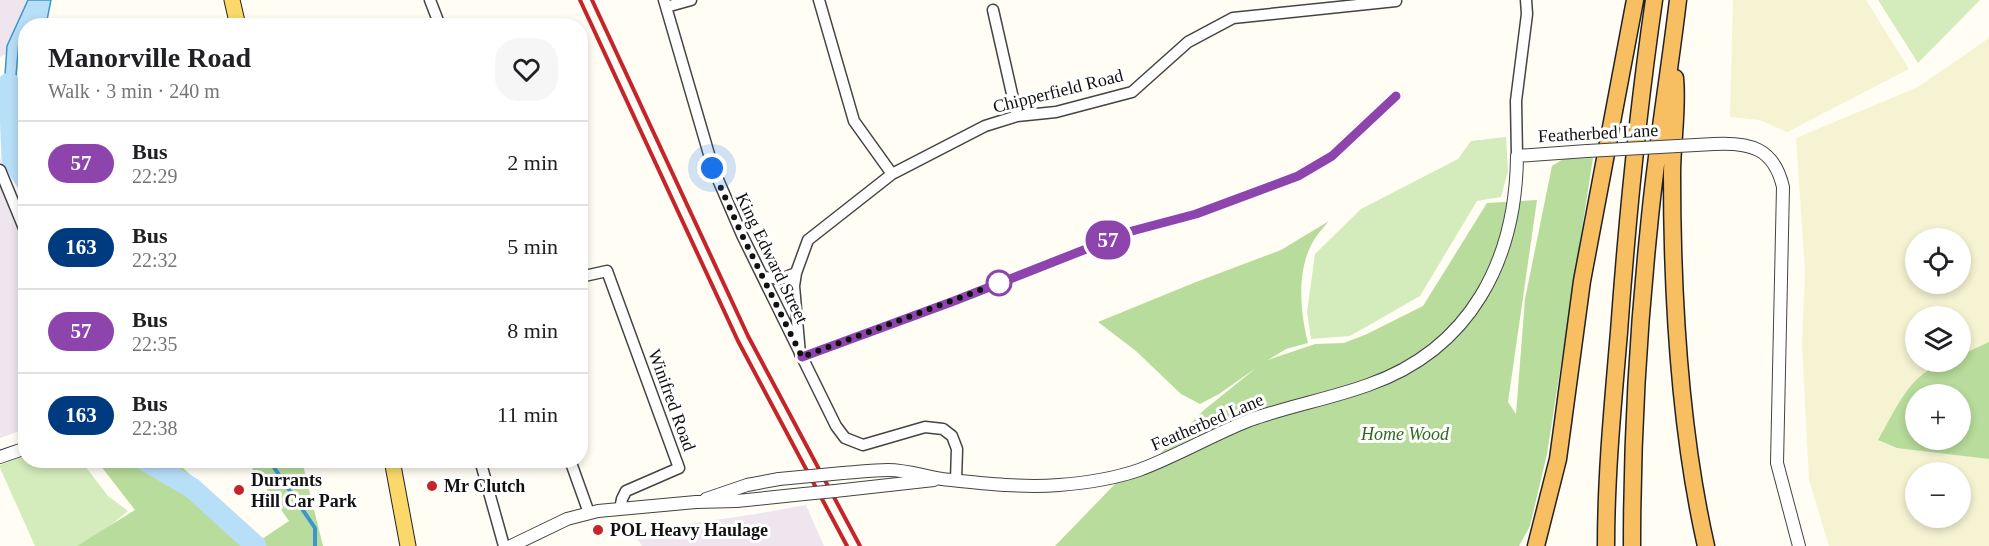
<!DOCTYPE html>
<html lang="en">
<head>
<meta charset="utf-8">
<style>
	:root { --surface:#fff; --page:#f6f6f6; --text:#202124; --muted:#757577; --line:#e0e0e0 }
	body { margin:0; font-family:Georgia,serif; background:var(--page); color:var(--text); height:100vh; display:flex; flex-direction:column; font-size:22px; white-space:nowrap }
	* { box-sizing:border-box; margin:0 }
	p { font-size:20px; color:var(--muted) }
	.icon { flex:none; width:33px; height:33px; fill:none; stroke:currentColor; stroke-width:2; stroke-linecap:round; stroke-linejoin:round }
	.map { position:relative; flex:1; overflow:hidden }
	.drawer { position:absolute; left:18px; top:18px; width:570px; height:450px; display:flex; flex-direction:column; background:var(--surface); border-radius:24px; box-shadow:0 3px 9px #0003 }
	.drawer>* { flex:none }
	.badge { padding:0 12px; border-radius:20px; font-size:21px; line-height:39px }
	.fabs { position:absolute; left:1905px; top:228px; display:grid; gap:12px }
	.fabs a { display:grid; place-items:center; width:66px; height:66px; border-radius:50%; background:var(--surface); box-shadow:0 3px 9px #0003; font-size:30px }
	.you { position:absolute; width:30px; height:30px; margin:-15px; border:4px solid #fff; border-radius:50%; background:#1a73e8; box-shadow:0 0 0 9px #1a73e833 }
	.map>.badge { position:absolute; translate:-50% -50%; box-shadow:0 0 0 3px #fff }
	.round { display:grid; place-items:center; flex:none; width:63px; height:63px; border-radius:24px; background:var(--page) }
	.summary { display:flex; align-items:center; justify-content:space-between; height:102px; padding:0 30px }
	h1 { font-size:28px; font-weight:700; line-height:45px }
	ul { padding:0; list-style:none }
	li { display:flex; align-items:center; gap:18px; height:84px; padding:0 30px; border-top:2px solid var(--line) }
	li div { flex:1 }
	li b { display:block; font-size:22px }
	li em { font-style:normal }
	li .badge { min-width:66px; font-weight:700; text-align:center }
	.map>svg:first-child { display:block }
	.industrial { fill:#eee5ef }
	.farmland { fill:#f6f3d3; fill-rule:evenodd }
	.green { fill:#d4ebbc }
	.forest { fill:#b8dc9b; fill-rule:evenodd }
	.water { fill:#b8dff8; stroke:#3d95d0; stroke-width:1.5 }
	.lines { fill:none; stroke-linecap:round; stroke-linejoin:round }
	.stream { stroke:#3d95d0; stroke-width:4 }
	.river { stroke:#b8dff8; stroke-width:21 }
	.minor-casing { stroke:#444; stroke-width:13 }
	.tertiary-casing { stroke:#444; stroke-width:14 }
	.primary-casing { stroke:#222; stroke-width:17 }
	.trunk-casing { stroke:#222; stroke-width:19 }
	.minor { stroke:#fff; stroke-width:10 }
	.tertiary { stroke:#fff; stroke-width:12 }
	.primary { stroke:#fad869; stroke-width:15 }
	.trunk { stroke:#f8be62; stroke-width:16 }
	.rail { stroke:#c5242b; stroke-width:4 }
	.tertiary-bridge-casing { stroke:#444; stroke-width:14; stroke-linecap:butt }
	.tertiary-bridge { stroke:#fff; stroke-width:12 }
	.line-casing { stroke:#fff; stroke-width:14 }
	.line { stroke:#8e44ad; stroke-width:9 }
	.walk { stroke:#111; stroke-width:6; stroke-dasharray:0 10.8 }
	.stop-dot { fill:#fff; stroke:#8e44ad; stroke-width:3 }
	.poi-dot { fill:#c5242b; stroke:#fff; stroke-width:2 }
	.labels { text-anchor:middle; stroke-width:6; stroke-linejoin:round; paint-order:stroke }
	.street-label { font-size:18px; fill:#111; stroke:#fff }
	.park-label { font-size:18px; font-style:italic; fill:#2e6b1e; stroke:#fff }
	.poi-label { font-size:18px; font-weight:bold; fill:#111; stroke:#fff; text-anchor:start }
</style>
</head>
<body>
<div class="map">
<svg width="1989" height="546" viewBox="0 0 1989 546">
	<rect width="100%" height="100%" fill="#fffdf4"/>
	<!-- industrial -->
	<path class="industrial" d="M 0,0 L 28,0 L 7,46 L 6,54 L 0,57 Z
		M 0,158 L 26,220 L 25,429 L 0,438 Z
		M 806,505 L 824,546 L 642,546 L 633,532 L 756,514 Z"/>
	<!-- farmland -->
	<path class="farmland" d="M 1733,0 L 1866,0 L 1909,69 L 1787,132 L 1760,120 L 1730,117 Z
		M 1989,38 L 1989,546 L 1829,546 L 1809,480 L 1802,344 L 1805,272 L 1796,138 L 1918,87 ZM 1916,238 L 1960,238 L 1960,284 L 1916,284 ZM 1916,316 L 1960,316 L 1960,362 L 1916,362 ZM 1916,394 L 1960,394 L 1960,440 L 1916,440 ZM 1916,472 L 1960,472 L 1960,518 L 1916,518 Z"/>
	<!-- green -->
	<path class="green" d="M 1878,0 L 1980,0 L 1918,63 Z
		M 1506,137 L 1508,171 L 1501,197 L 1477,201 L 1420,296 L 1350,336 L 1311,339 L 1307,312 L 1315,254 L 1361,209 L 1458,159 L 1471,141 Z
		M 25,455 L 26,460 L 81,461 L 108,496 L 128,511 L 85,546 L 35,546 L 0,468 L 0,465 Z"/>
	<!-- forest -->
	<path class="forest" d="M 1593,158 L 1547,454 L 1530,526 L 1519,546 L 1055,546 L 1115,484 L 1141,473 L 1204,410 L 1256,368 L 1219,394 L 1200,404 L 1181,394 L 1136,351 L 1098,322 L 1196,282 L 1281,250 L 1329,221 C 1324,227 1318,233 1314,240 C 1296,270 1300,311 1308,343 L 1286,349 L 1268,360 L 1315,344 L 1344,343 L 1367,334 L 1423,306 L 1487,203 L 1537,200 L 1508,402 L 1516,414 L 1525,299 L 1552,166 L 1563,159 Z
		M 1989,342 L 1989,459 L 1897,448 L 1878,440 C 1899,405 1913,362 1960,362 L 1961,355 ZM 1916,394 L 1960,394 L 1960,440 L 1916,440 Z
		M 97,461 L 175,461 L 262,539 L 289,521 L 247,461 L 302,461 L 323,546 L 77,546 L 135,510 Z"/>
	<!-- water -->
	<path class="water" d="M 28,0 L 51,0 L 46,25 L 26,26 L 25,41 L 23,39 L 19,41 L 16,76 L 6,129 L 3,104 L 7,46 Z"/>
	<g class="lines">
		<!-- stream -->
		<path class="stream" d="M 269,460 L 315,528 L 315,546"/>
		<!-- river -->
		<path class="river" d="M 9,83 L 12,159 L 26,181
			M 144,460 L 192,488 L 256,546"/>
		<defs>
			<path id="minor" d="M 430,0 L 440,26
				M 664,0 L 713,168 L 742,235 L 836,426 L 845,438 L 863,445 L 925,427 L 943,429 L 952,436 L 957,449 L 956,480
				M 819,0 L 854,121 L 892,174
				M 666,7 L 691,0
				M 993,10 L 1017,116
				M 1517,156 L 1516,101 L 1527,14 L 1526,0
				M 0,170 L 26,233
				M 580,277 L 607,271 L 679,468 L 626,491 L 622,499 L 620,509
				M 764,277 L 781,279 L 796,273
				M 800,354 L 794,286 L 796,273 L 808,240 L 892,174 L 985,126 L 1017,116 L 1056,112 L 1132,92 L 1188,42 L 1233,18 L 1396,1
				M 802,357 L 954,301 L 1132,231 L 1196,214 L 1298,176 L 1332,156 L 1396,96
				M 480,460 L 504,546
				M 570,460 L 589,513"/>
			<path id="tertiary" d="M 1714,144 C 1750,142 1774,148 1783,187 L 1777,463 L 1799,546
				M 0,457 L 26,448
				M 843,473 C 858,472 873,470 888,470 C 906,470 924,476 942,479 C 980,483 1021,488 1059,485 C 1086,483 1113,479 1139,470 C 1177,456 1212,435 1250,420 C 1289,406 1329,399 1368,385 C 1471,349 1516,260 1517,156 L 1587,151
				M 835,491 L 934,480
				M 706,499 L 747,485 L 779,479
				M 511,546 L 567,519 L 598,511 L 696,502 L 737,501 L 804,494"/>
			<path id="primary" d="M 232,0 L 238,26
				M 392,460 L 408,546"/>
			<path id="trunk" d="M 1675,78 C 1678,110 1672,142 1672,174 C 1672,295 1679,427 1706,546
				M 1536,546 L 1558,459 L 1582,281 L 1635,0
				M 1606,546 C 1606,474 1613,403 1619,332 C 1627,221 1638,110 1654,0
				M 1632,546 C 1632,440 1638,332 1649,227 C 1656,151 1669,76 1678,0"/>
		</defs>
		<!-- minor casing -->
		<use href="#minor" class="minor-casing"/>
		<!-- tertiary casing -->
		<use href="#tertiary" class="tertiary-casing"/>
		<!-- primary casing -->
		<use href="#primary" class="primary-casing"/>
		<!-- trunk casing -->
		<use href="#trunk" class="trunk-casing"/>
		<!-- minor -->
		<use href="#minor" class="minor"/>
		<!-- tertiary -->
		<use href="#tertiary" class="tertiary"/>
		<!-- primary -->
		<use href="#primary" class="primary"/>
		<!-- trunk -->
		<use href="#trunk" class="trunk"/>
		<!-- rail -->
		<path class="rail" d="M 580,0 L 738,341 L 847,546
			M 592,0 L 748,336 L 860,546"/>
		<defs>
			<path id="tertiary-bridge" d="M 1587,151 L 1714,144
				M 779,479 L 843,473
				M 804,494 L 835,491"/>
		</defs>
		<!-- tertiary-bridge casing -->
		<use href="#tertiary-bridge" class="tertiary-bridge-casing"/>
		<!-- tertiary-bridge -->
		<use href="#tertiary-bridge" class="tertiary-bridge"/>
	</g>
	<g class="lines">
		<defs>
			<path id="line" d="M 802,357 L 954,301 L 1132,231 L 1196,214 L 1298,176 L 1332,156 L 1396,96"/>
		</defs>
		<!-- line casing -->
		<use href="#line" class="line-casing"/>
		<!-- line -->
		<use href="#line" class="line"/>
		<!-- walk -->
		<path class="walk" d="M 712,168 L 742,235 L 802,357 L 999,283"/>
	</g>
	<!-- markers -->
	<circle class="stop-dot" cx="999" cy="283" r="12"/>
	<g class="poi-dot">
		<circle cx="432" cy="486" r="6"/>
		<circle cx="239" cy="490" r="6"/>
		<circle cx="598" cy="530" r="6"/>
	</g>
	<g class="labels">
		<!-- street labels -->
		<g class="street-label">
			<text transform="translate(1058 91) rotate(-14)" y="6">Chipperfield Road</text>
			<text transform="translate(1598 133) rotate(-3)" y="6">Featherbed Lane</text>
			<text transform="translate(772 258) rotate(64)" y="6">King Edward Street</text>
			<text transform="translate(672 400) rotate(70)" y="6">Winifred Road</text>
			<text transform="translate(1207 422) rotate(-23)" y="6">Featherbed Lane</text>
		</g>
		<!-- park labels -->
		<g class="park-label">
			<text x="1405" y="440">Home Wood</text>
		</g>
		<!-- poi labels -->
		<g class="poi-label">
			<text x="251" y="486">Durrants<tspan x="251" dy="21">Hill Car Park</tspan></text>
			<text x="444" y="492">Mr Clutch</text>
			<text x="610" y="536">POL Heavy Haulage</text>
		</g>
	</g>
</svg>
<div class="fabs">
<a><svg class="icon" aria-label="locate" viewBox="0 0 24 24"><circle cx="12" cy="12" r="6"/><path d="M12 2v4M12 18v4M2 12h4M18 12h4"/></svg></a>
<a><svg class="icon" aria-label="layers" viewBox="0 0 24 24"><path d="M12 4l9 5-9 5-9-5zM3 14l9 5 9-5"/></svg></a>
<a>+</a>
<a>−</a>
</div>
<div class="you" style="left:712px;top:168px"></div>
<b class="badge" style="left:1108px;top:240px;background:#8e44ad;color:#fff">57</b>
<section class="drawer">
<div class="summary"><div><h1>Manorville Road</h1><p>Walk · 3 min · 240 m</p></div><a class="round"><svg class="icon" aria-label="heart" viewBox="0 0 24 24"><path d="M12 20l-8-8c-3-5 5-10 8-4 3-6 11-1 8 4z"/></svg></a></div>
<ul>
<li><span class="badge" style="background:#8e44ad;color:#fff">57</span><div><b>Bus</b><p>22:29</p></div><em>2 min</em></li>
<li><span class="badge" style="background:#003b80;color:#fff">163</span><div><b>Bus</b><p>22:32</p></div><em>5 min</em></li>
<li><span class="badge" style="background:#8e44ad;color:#fff">57</span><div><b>Bus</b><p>22:35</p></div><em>8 min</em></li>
<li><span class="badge" style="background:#003b80;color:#fff">163</span><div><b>Bus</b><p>22:38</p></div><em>11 min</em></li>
</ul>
</section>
</div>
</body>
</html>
